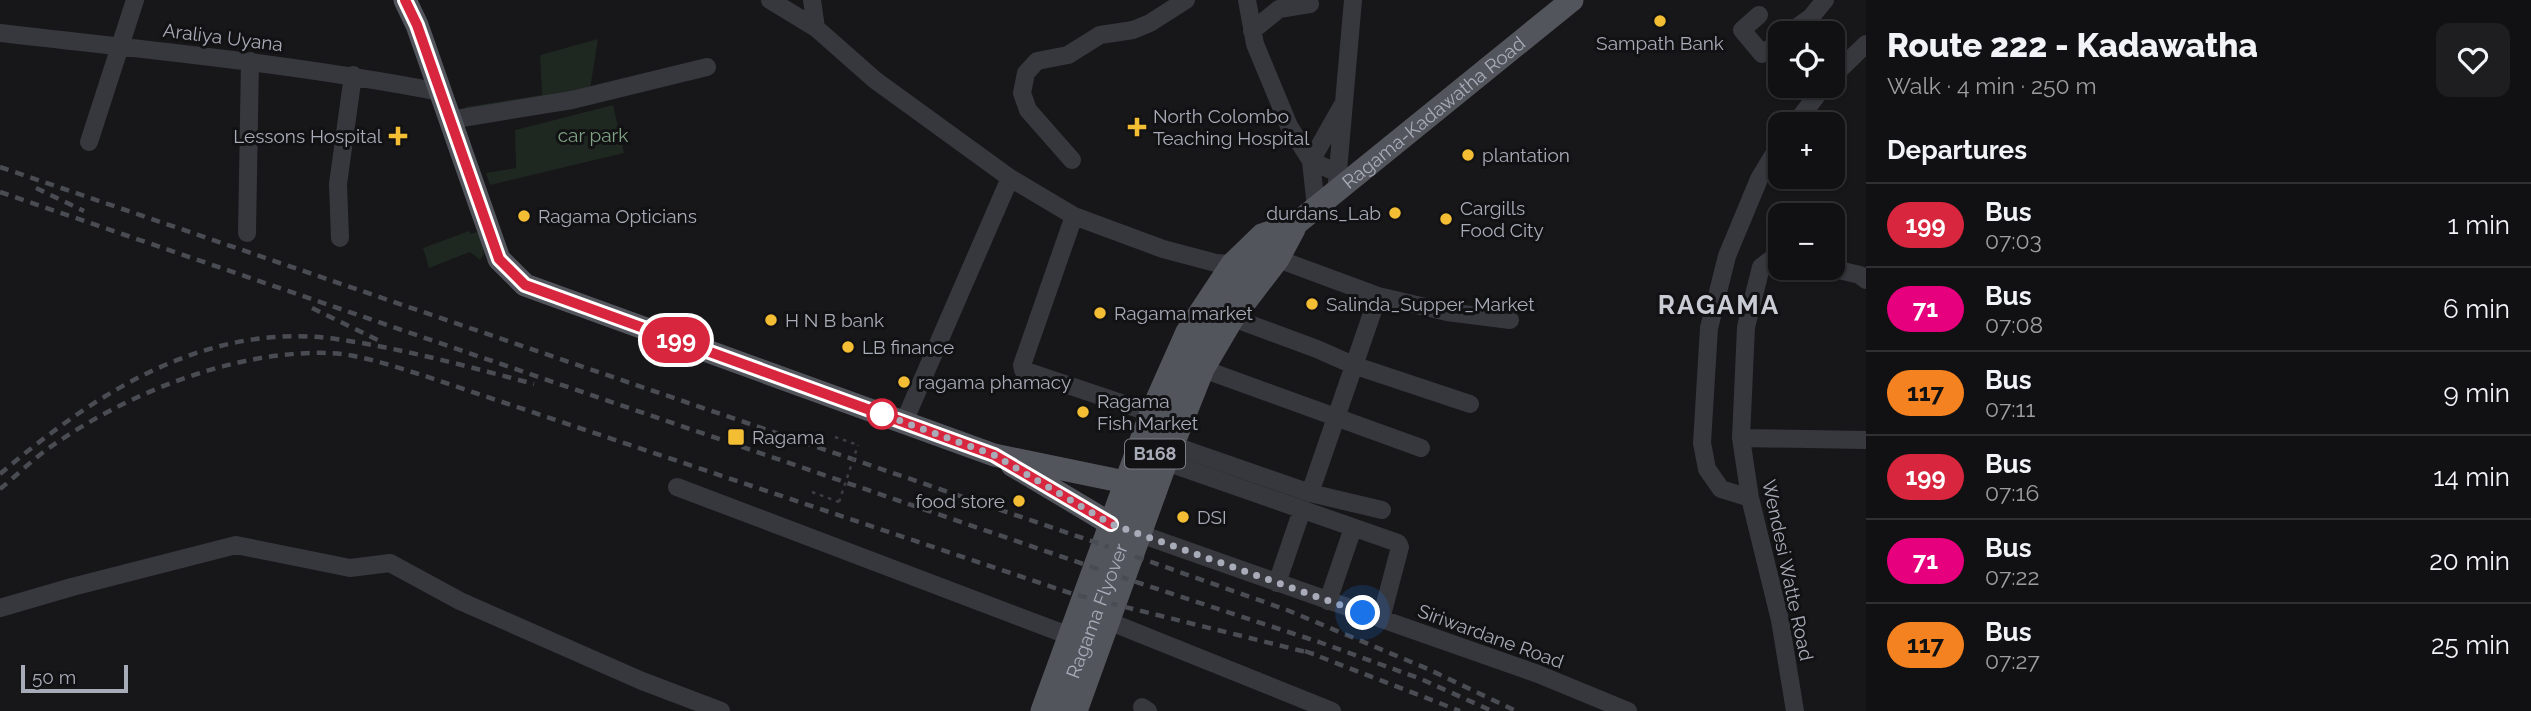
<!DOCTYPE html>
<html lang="en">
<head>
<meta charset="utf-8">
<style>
	:root { --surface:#111012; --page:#1e1e20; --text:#f1f3f6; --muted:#9c9d9f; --line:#303032 }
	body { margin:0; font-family:Raleway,sans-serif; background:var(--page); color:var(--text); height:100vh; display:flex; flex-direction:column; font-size:26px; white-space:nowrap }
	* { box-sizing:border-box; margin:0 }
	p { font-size:23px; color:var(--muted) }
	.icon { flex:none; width:38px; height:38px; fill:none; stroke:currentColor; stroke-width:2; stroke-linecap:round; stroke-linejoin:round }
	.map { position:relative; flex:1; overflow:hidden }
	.side { display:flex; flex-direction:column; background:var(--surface); width:665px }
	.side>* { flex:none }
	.badge { padding:0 14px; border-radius:23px; font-size:24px; line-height:46px }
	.tools { position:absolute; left:1768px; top:21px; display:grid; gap:14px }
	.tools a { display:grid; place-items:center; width:77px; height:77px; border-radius:14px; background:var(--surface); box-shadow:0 2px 5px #0004,0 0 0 2px var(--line); font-size:35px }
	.scale { position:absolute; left:21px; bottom:18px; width:107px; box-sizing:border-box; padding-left:7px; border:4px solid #a8acb8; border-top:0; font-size:19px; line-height:24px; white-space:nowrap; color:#a8acb8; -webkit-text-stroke:5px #121113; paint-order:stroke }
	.you { position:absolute; width:35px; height:35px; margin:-18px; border:5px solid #fff; border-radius:50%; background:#1a73e8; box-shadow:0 0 0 10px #1a73e833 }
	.map>.badge { position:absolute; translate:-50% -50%; box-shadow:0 0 0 4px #fff }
	h2 { padding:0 21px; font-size:26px; line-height:63px }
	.round { display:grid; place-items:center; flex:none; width:74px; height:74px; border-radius:14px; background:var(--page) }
	.overview { display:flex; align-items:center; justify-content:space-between; height:119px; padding:0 21px }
	h1 { font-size:33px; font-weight:800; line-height:52px }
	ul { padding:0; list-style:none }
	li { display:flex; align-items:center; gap:21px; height:84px; padding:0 21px; border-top:2px solid var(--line) }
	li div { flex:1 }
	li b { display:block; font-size:26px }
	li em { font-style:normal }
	li .badge { min-width:77px; font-weight:700; text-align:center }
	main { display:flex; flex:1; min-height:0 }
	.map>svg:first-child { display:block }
	.green { fill:#1e2720 }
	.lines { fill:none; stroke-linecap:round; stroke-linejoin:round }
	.path { stroke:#3d3f45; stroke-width:2.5; stroke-dasharray:3.5 5; stroke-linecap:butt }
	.minor { stroke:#37383e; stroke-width:18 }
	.major { stroke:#53555d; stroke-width:23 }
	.rail { stroke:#4a4c53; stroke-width:4.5; stroke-dasharray:9 7; stroke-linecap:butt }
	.path-bridge { stroke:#3d3f45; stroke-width:2.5; stroke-dasharray:3.5 5; stroke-linecap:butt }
	.major-bridge { stroke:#53555d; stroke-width:23 }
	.line-casing { stroke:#fff; stroke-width:16 }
	.line { stroke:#d7263d; stroke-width:10 }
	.walk { stroke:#a8acb8; stroke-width:7; stroke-dasharray:0 12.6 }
	.poi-dot { fill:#f3bd34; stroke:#121113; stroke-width:2.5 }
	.stop-dot { fill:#fff; stroke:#d7263d; stroke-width:3.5 }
	.labels { text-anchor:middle; stroke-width:6; stroke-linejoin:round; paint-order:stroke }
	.shield { fill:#121113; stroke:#7b7e86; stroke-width:2 }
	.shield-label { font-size:18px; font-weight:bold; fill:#a8acb8 }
	.street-label { font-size:19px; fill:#a8acb8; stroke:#121113 }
	.poi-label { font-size:19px; fill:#a8acb8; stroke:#121113; text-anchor:start }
	.park-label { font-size:19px; fill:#7fa384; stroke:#121113 }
	.district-label { font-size:26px; font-weight:bold; letter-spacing:2px; fill:#c9ccd4; stroke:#121113 }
</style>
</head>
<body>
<main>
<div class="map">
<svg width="1866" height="711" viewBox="0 0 1866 711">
	<rect width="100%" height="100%" fill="#171618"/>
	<!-- green -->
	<path class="green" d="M 598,39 L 589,96 L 467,114 L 465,107 L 542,95 L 540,55 Z
		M 613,105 L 624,153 L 490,185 L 486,173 L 516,168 L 515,130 Z
		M 469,231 L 471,234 L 480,231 L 484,254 L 480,260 L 470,252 L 429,268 L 423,248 Z"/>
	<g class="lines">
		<!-- path -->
		<path class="path" d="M 835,437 L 858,445
			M 812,492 L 839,502"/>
		<!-- minor -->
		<path class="minor" d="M 770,0 L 816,28 L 875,80 L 1010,178 L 1074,216 L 1163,249 L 1216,263 L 1232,264
			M 812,0 L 816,28
			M 1247,0 L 1255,44 L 1289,126 L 1311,161 L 1338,173
			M 1759,15 L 1742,30 L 1762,54 L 1780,41
			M 1252,31 L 1279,9 L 1310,4
			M 0,33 C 147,50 295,64 440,92
			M 1789,33 L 1811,17 L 1825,0
			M 1832,77 L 1866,44
			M 450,120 L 572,100 L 707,67
			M 1795,124 L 1824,86
			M 89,142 L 135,0
			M 1072,160 L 1028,110 L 1022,93 L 1026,73 L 1037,61 L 1068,55 L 1100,35 L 1133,30 L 1150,23 L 1186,0
			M 1337,182 L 1353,0
			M 1316,207 L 1311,161 L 1342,106
			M 1074,216 L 1022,365 L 1023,370 L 1151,413
			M 247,233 L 250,61
			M 340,238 L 338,184 L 353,75
			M 1780,255 L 1777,255 L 1761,267 L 1746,327 L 1741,438 L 1750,498 L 1780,620 L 1795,711
			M 1278,259 L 1378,296 L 1447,312 L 1510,320
			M 1830,268 L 1860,275 L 1866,280
			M 1233,318 L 1317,349 L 1353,365 L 1470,404
			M 1203,369 L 1421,448
			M 904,422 L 1010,178
			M 1741,438 L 1866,440
			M 1172,445 L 1310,493 L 1382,510
			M 1166,462 L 1398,543 L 1400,547 L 1381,619
			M 677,487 L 1070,636
			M 1310,493 L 1378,296
			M 1750,498 L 1721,489 L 1707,469 L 1702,443 L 1709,328 L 1727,256 L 1759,179 L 1780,144
			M 1140,534 L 1538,674 L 1628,711
			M 1277,583 L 1302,510
			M 1328,601 L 1353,528
			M 0,608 L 72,587 L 236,545 L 350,568 L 390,563 L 460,601 L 642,681 L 721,711
			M 1108,621 L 1332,711
			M 1142,707 L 1148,711"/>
		<!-- major -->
		<g class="major">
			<path d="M 405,0 L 417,25 L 499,259 L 525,285 L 994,455 L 1125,482 L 1155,492"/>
			<path d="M 1012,465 L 1111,524 L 1125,529"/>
			<path id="s1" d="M 1042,711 L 1151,413 L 1187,332 L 1232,264 L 1262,235 L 1297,223 L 1572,0"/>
			<path d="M 1076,711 L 1166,462 L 1203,369 L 1233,318 L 1278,259 L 1294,229"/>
		</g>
		<!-- rail -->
		<path class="rail" d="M 0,167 L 1103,545 L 1287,610 L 1428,669 L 1516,711
			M 36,188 L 84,211
			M 0,192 L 1124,578 L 1319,642 L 1421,679 L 1492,711
			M 312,308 L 384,343
			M 0,474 C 94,394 206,321 336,339 C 401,348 470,367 534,384
			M 0,489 C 16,476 32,460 49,448 C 125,394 234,350 328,353 C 359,354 392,366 422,375 L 1073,594 L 1314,654
			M 1305,651 L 1460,711"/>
		<!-- path-bridge -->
		<path class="path-bridge" d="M 839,502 L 858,445"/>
		<!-- major-bridge -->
		<path class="major-bridge" id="s2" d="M 1059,711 L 1189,365 C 1217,310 1252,265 1297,223"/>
	</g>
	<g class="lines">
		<defs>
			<path id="line" d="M 405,0 L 417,25 L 499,259 L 525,285 L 994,455 L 1111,524"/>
		</defs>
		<!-- line casing -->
		<use href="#line" class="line-casing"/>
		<!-- line -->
		<use href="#line" class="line"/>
		<!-- walk -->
		<path class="walk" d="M 882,414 L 879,413 L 994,455 L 1111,524 L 1363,613"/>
	</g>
	<!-- markers -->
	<g class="poi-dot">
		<circle cx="1660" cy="21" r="7"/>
		<path d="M1133.5 116.5h7v7h7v7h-7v7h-7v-7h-7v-7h7z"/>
		<path d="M394.5 125.5h7v7h7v7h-7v7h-7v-7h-7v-7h7z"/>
		<circle cx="1468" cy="155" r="7"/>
		<circle cx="1395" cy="213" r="7"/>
		<circle cx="524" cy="216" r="7"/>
		<circle cx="1446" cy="219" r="7"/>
		<circle cx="1312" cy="304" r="7"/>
		<circle cx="1100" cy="313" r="7"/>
		<circle cx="771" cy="320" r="7"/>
		<circle cx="848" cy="347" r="7"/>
		<circle cx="904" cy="382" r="7"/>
		<circle cx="1083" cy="412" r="7"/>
		<rect x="727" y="428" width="18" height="18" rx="3.5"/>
		<circle cx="1019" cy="501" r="7"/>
		<circle cx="1183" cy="517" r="7"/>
	</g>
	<circle class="stop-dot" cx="882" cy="414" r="14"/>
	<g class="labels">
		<!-- shield labels -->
		<rect class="shield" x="1125" y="439.5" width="60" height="29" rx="5"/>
		<g class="shield-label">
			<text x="1155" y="460">B168</text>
		</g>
		<!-- street labels -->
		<g class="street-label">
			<text transform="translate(223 37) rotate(7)" y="7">Araliya Uyana</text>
			<text dy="7" stroke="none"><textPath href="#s1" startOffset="742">Ragama-Kadawatha Road</textPath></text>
			<text transform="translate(1788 570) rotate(78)" y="7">Wendesi Watte Road</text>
			<text dy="7" stroke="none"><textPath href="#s2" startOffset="107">Ragama Flyover</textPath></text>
			<text transform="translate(1491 636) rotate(20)" y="7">Siriwardane Road</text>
		</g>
		<!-- poi labels -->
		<g class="poi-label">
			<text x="1660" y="50" text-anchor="middle">Sampath Bank</text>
			<text x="1153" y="123">North Colombo<tspan x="1153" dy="22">Teaching Hospital</tspan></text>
			<text x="382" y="143" text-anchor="end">Lessons Hospital</text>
			<text x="1482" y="162">plantation</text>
			<text x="1460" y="215">Cargills<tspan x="1460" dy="22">Food City</tspan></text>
			<text x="1381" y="220" text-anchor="end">durdans_Lab</text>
			<text x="538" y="223">Ragama Opticians</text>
			<text x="1326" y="311">Salinda_Supper_Market</text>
			<text x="1114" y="320">Ragama market</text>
			<text x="785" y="327">H N B bank</text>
			<text x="862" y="354">LB finance</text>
			<text x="918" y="389">ragama phamacy</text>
			<text x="1097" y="408">Ragama<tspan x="1097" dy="22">Fish Market</tspan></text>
			<text x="752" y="444">Ragama</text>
			<text x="1005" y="508" text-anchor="end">food store</text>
			<text x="1197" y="524">DSI</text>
		</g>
		<!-- park labels -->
		<g class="park-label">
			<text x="593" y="142">car park</text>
		</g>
		<!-- district labels -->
		<g class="district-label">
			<text x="1719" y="314">RAGAMA</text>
		</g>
	</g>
</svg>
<div class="tools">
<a><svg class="icon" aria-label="locate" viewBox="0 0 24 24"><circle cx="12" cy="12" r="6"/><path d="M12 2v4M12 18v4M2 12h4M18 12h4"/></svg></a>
<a>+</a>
<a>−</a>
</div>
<div class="scale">50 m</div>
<div class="you" style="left:1363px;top:613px"></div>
<b class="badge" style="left:676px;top:340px;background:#d7263d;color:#fff">199</b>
</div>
<section class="side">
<div class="overview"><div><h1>Route 222 - Kadawatha</h1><p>Walk · 4 min · 250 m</p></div><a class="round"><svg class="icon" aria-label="heart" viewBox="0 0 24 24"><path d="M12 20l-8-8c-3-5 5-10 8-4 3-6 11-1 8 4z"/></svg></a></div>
<h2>Departures</h2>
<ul>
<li><span class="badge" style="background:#d7263d;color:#fff">199</span><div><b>Bus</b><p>07:03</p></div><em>1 min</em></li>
<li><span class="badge" style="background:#e6007e;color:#fff">71</span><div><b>Bus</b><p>07:08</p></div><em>6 min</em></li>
<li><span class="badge" style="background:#f58220;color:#111">117</span><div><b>Bus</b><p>07:11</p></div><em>9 min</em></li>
<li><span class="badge" style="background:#d7263d;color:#fff">199</span><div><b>Bus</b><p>07:16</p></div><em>14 min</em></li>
<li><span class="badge" style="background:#e6007e;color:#fff">71</span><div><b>Bus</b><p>07:22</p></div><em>20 min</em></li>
<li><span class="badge" style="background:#f58220;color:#111">117</span><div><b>Bus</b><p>07:27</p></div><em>25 min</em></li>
</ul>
</section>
</main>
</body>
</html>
